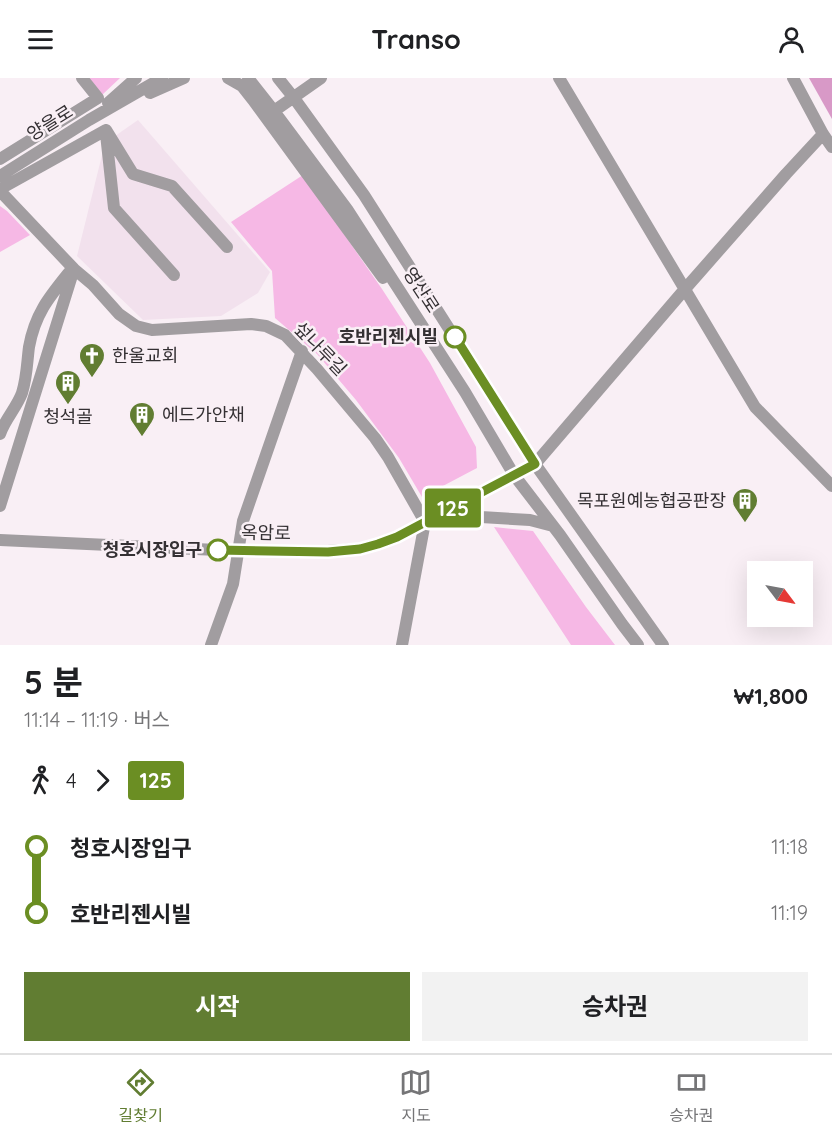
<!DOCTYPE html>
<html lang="ko">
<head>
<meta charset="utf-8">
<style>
	:root { --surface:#fff; --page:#f2f2f2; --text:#202124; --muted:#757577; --line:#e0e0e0; --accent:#617d32 }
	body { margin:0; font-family:Quicksand,"Noto Sans KR",sans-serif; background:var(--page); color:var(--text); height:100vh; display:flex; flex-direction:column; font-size:22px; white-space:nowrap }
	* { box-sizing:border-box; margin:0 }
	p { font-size:20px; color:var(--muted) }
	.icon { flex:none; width:33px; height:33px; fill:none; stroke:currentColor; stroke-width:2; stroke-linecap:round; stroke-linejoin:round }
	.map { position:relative; height:567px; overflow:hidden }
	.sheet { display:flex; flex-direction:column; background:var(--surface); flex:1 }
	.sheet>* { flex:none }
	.badge { padding:0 12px; border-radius:4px; font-size:21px; line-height:39px }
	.needle { width:39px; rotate:122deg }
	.buttons { position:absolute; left:747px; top:483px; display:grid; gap:12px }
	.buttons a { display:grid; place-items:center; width:66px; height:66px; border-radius:0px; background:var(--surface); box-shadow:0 6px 24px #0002; font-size:30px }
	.map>.badge { position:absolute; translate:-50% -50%; box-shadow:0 0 0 3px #fff }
	.legs { display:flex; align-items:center; gap:9px; height:66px; padding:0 24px; font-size:20px }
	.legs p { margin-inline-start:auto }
	.headline { display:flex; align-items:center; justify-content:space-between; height:102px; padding:0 24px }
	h1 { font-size:33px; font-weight:700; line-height:45px }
	.button { display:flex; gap:12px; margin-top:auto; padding:12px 24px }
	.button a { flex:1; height:69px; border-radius:0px; background:var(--accent); color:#fff; font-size:24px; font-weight:700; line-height:69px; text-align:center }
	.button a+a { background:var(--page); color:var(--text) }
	ul { padding:0 24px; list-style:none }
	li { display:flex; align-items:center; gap:21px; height:66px; font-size:22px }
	li i { display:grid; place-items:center; width:9px; height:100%; margin:0 8px; background:currentColor }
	li i::after { content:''; width:15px; height:15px; margin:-8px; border:4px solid; border-radius:50%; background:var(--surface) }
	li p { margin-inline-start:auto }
	li:first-child i { background:linear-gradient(#0000 50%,currentColor 0) }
	li:last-child i { background:linear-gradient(currentColor 50%,#0000 0) }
	header { display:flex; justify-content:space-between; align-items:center; height:78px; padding:0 24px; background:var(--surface); font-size:27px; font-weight:700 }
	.tab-bar { display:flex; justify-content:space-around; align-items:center; height:84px; border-top:2px solid var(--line); background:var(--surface); font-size:16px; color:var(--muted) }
	.tab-bar a { display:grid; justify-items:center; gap:3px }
	.tab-bar .active { color:var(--accent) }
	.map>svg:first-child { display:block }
	.built { fill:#f2e1ed }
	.green { fill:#f6b8e5 }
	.forest { fill:#d899c7 }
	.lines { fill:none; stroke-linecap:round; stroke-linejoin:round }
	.minor { stroke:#a19da0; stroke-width:12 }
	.line-1-casing { stroke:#fff; stroke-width:14 }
	.line-1 { stroke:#6b8e23; stroke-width:9 }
	.stop-1-dot { fill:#fff; stroke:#6b8e23; stroke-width:3 }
	.labels { text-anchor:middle; stroke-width:5; stroke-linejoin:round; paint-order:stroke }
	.street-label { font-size:18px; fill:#343033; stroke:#f9eff5 }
	.stop-label { font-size:18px; font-weight:bold; fill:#343033; stroke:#f9eff5; text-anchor:end }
	.poi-label { font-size:18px; fill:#343033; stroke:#f9eff5; text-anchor:start }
</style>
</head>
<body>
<header><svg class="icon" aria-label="menu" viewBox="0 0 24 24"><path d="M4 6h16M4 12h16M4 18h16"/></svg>Transo<svg class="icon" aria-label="person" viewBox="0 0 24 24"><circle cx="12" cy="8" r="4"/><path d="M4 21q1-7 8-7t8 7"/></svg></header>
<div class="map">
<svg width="832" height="567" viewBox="0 0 832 567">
	<rect width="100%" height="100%" fill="#f9eff5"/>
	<!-- built -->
	<path class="built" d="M 138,42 L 270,194 L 258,215 L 221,238 L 143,242 L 77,178 L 105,65 Z"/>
	<!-- green -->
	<path class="green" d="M 89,0 L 120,0 L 102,17 Z
		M 303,97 L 382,211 L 430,285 L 476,369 L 477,390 L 422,419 L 399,380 L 356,322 L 317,276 L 275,240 L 272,193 L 231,144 Z
		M 0,128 L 7,133 L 30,157 L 0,174 Z
		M 494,449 L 533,453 L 586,529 L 615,567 L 571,567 Z"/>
	<!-- forest -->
	<path class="forest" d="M 809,0 L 832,0 L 832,41 Z"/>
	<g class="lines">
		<!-- minor -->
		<path class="minor" d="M 228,0 L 242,8 L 253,22 L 383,200
			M 248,0 L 274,33 L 347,131 L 465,314 L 514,397 L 560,457 L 622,546 L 638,567
			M 278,0 L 294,20 L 364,117 L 535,386 L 663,567
			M 559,0 L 755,329 L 832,408
			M 793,0 L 823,56 L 832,69
			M 150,15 L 184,0
			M 108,25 L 136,0
			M 274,33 L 321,0
			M 106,52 L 133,96 L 172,108 L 227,169
			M 106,56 L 114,130 L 174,197
			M 0,81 L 98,20 L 82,0
			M 0,98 L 89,42 L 162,0
			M 0,111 L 106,52
			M 0,113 L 74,191 L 93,207 L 119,236 L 136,248 L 152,252 L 251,246 L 266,248 L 285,257 L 317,291 L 375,360 L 388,379 L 425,444 L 402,567
			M 0,356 C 5,341 17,329 22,315 C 27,299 27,284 29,269 C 35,235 50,218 71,192
			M 0,428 L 74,191
			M 445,434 L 481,439 L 530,442 L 553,448
			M 0,462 L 239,473 L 328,473 L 360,471 L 378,466 L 397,459 L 535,386 L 685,211 L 786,96 L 823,56
			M 211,567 L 233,506 L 243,443 L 302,273"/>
	</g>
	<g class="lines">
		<defs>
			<path id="line-1" d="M 218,472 L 328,474 L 360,471 L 378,466 L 397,459 L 535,386 L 455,259"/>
		</defs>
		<!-- line-1 casing -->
		<use href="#line-1" class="line-1-casing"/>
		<!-- line-1 -->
		<use href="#line-1" class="line-1"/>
	</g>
	<!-- icons -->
	<defs>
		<symbol id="church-pin" viewBox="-11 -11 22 30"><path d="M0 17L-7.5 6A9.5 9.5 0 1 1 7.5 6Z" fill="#617d32" stroke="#f9eff5"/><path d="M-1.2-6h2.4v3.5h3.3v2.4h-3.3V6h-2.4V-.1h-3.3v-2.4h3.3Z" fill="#fff"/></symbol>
		<symbol id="building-pin" viewBox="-11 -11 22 30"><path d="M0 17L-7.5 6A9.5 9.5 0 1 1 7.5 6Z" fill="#617d32" stroke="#f9eff5"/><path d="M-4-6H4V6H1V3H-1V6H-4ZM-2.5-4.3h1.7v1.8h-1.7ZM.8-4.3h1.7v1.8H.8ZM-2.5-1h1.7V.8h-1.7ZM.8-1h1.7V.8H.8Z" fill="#fff"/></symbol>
	</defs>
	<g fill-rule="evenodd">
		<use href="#church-pin" x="77" y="263" width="30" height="40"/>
		<use href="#building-pin" x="53" y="290" width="30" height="40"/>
		<use href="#building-pin" x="127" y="322" width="30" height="40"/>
		<use href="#building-pin" x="730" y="408" width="30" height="40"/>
	</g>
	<!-- markers -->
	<g class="stop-1-dot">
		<circle cx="455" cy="259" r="10"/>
		<circle cx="218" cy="472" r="10"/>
	</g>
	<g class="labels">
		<!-- street labels -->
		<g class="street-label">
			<text transform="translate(50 45) rotate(-32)" y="6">양을로</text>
			<text transform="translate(421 212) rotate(57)" y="6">영산로</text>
			<text transform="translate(320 271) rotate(46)" y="6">섶나루길</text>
			<text transform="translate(266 455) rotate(1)" y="6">옥암로</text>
		</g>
		<!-- stop labels -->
		<g class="stop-label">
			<text x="438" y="265">호반리젠시빌</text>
			<text x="202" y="478">청호시장입구</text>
		</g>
		<!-- poi labels -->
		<g class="poi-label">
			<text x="112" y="284">한울교회</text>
			<text x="162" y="343">에드가안채</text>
			<text x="68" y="345" text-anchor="middle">청석골</text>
			<text x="726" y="429" text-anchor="end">목포원예농협공판장</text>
		</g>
	</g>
</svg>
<div class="buttons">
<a><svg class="needle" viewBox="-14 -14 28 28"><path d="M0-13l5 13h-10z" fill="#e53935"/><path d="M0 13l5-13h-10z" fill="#757577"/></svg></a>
</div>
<b class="badge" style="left:453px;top:430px;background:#6b8e23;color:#fff">125</b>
</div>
<section class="sheet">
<div class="headline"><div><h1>5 분</h1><p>11:14 – 11:19 · 버스</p></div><b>₩1,800</b></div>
<div class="legs"><svg class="icon" aria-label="walk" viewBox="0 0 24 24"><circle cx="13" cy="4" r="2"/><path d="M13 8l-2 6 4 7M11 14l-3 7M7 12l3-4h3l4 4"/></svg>4<svg class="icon" aria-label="forward" viewBox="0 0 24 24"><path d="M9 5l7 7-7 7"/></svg><b class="badge" style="background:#6b8e23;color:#fff">125</b></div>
<ul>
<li><i style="color:#6b8e23"></i><b>청호시장입구</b><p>11:18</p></li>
<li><i style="color:#6b8e23"></i><b>호반리젠시빌</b><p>11:19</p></li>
</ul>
<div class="button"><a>시작</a><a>승차권</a></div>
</section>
<nav class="tab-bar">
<a class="active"><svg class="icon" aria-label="directions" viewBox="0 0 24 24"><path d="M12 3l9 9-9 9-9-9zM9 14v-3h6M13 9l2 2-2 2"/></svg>길찾기</a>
<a><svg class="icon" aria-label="map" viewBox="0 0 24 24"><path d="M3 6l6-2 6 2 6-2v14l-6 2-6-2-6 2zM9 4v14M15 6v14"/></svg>지도</a>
<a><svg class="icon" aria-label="tickets" viewBox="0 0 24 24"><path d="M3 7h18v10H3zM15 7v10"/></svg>승차권</a>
</nav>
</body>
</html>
